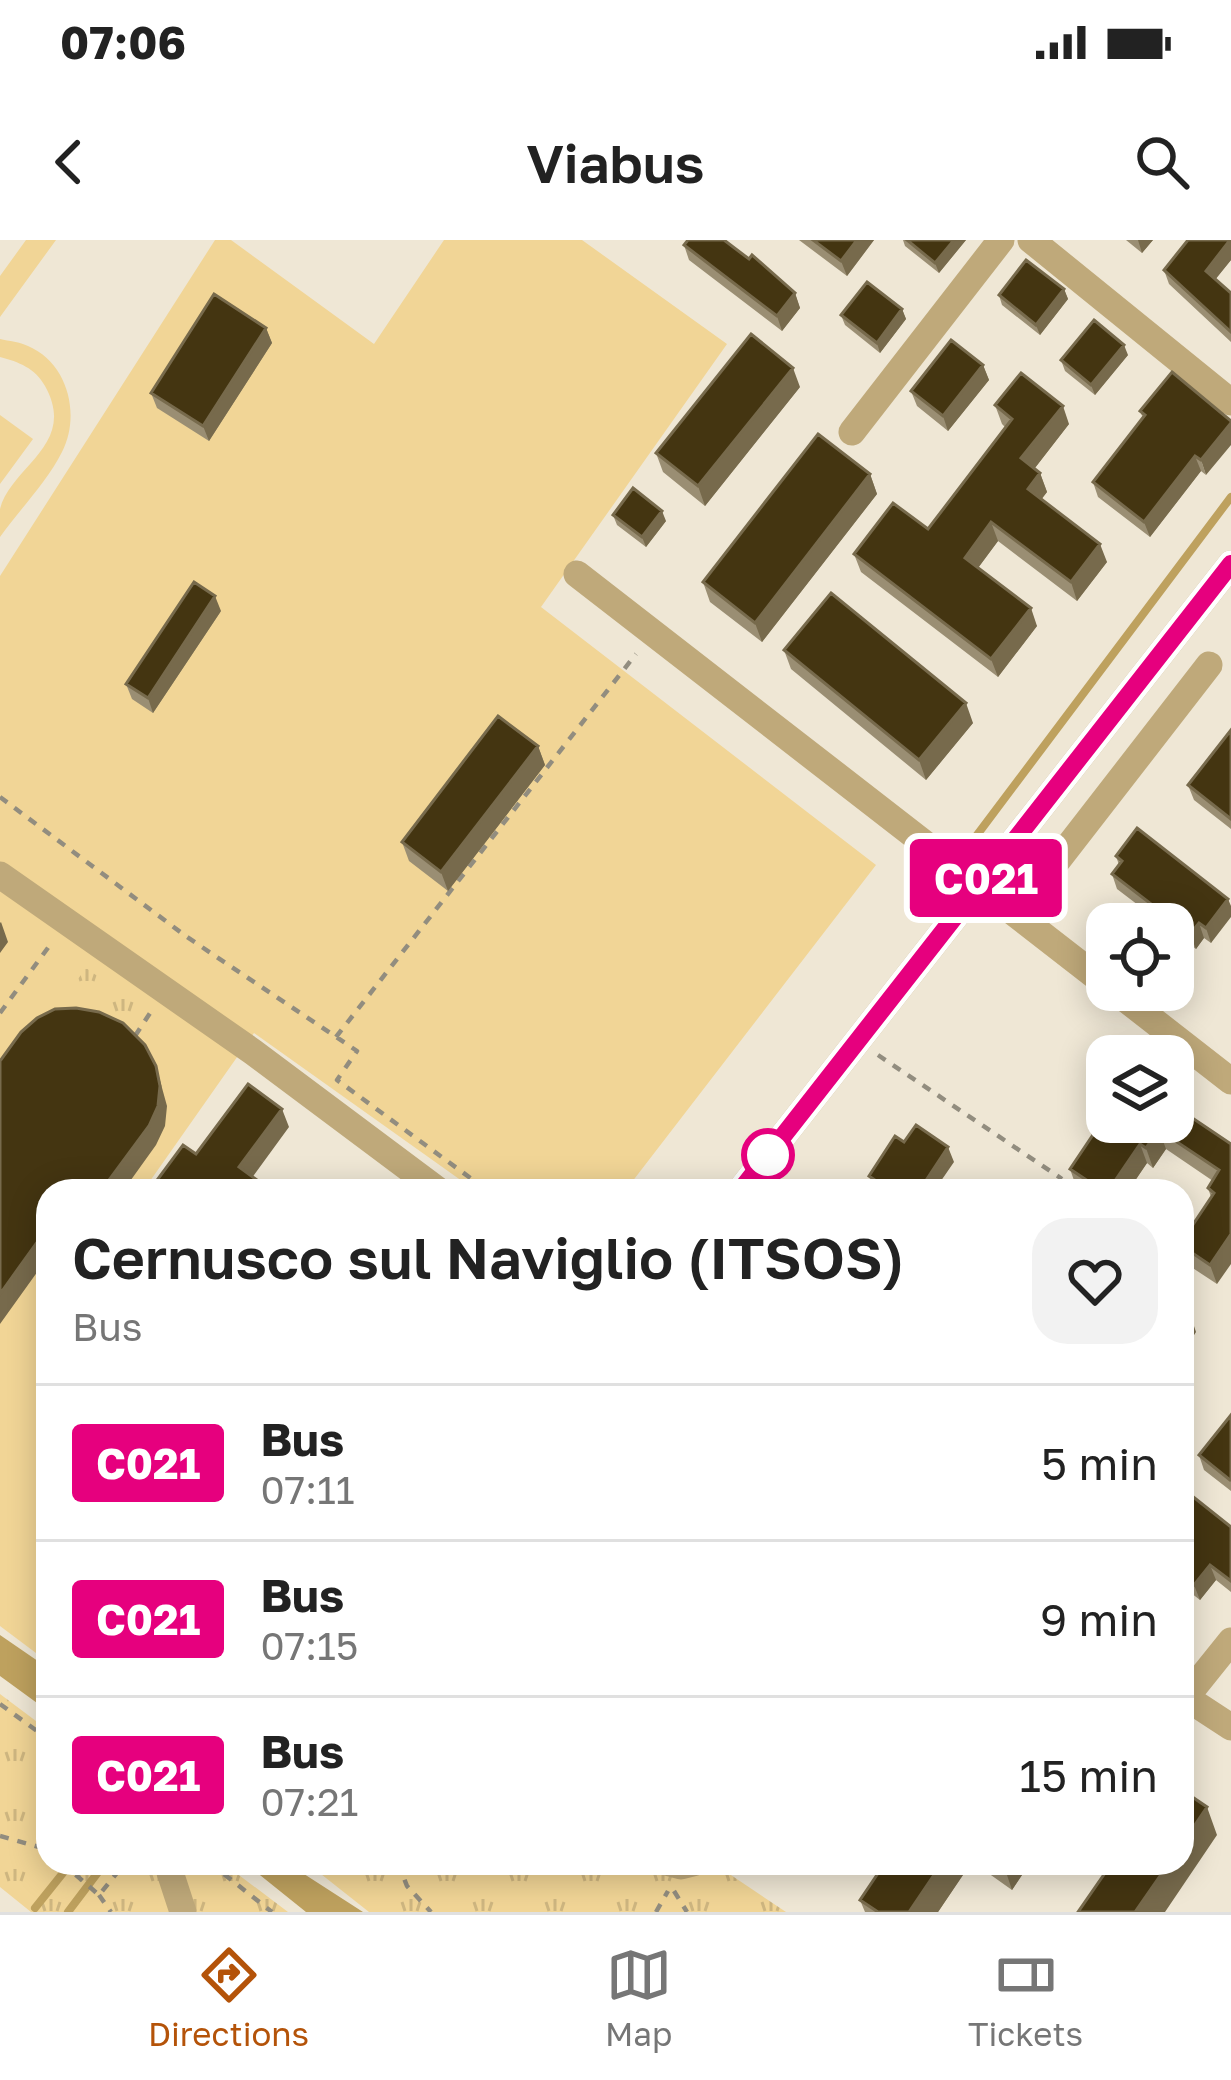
<!DOCTYPE html>
<html lang="en">
<head>
<meta charset="utf-8">
<style>
	:root { --surface:#fff; --page:#f2f2f2; --text:#222; --muted:#767676; --line:#e0e0e0; --accent:#b45309 }
	body { margin:0; font-family:"Golos Text",sans-serif; background:var(--page); color:var(--text); height:100vh; display:flex; flex-direction:column; font-size:45px; white-space:nowrap }
	* { box-sizing:border-box; margin:0 }
	p { font-size:39px; color:var(--muted) }
	.icon { flex:none; width:66px; height:66px; fill:none; stroke:currentColor; stroke-width:2; stroke-linecap:round; stroke-linejoin:round }
	.map { position:relative; flex:1; overflow:hidden }
	.side { position:absolute; left:36px; top:939px; width:1158px; height:696px; display:flex; flex-direction:column; background:var(--surface); border-radius:36px; box-shadow:0 6px 30px #0003 }
	.side>* { flex:none }
	.badge { padding:0 24px; border-radius:9px; font-size:42px; line-height:78px }
	.controls { position:absolute; left:1086px; top:663px; display:grid; gap:24px }
	.controls a { display:grid; place-items:center; width:108px; height:108px; border-radius:24px; background:var(--surface); box-shadow:0 6px 30px #0003; font-size:60px }
	.map>.badge { position:absolute; translate:-50% -50%; box-shadow:0 0 0 6px #fff }
	.round { display:grid; place-items:center; flex:none; width:126px; height:126px; border-radius:36px; background:var(--page) }
	.headline { display:flex; align-items:center; justify-content:space-between; height:204px; padding:0 36px }
	h1 { font-size:57px; font-weight:600; line-height:90px }
	ul { padding:0; list-style:none }
	li { display:flex; align-items:center; gap:36px; height:156px; padding:0 36px; border-top:3px solid var(--line) }
	li div { flex:1 }
	li b { display:block; font-size:45px }
	li em { font-style:normal }
	li .badge { min-width:132px; font-weight:700; text-align:center }
	.status { display:flex; justify-content:space-between; align-items:center; height:84px; padding:0 60px; background:var(--surface); direction:ltr }
	.status svg { height:33px; fill:currentColor }
	header { display:flex; justify-content:space-between; align-items:center; height:156px; padding:0 36px; background:var(--surface); font-size:54px; font-weight:600 }
	.tab-bar { display:flex; justify-content:space-around; align-items:center; height:168px; border-top:3px solid var(--line); background:var(--surface); font-size:33px; color:var(--muted) }
	.tab-bar a { display:grid; justify-items:center; gap:6px }
	.tab-bar .on { color:var(--accent) }
	.map>svg:first-child { display:block }
	.green { fill:#f1d596 }
	.park { fill:url(#park-tufts) }
	.water { fill:#bea15e }
	.lines { fill:none; stroke-linecap:round; stroke-linejoin:round }
	.stream { stroke:#bea15e; stroke-width:8 }
	.path { stroke:#928d7f; stroke-width:4.5; stroke-dasharray:9 9; stroke-linecap:butt }
	.minor { stroke:#bfa97a; stroke-width:27 }
	.wall { fill:#9a8e73 }
	.shaded-wall { fill:#776a4c }
	.building { fill:#443511; stroke:#776a4c; stroke-width:3 }
	.line-casing { stroke:#fff; stroke-width:27 }
	.line { stroke:#e6007e; stroke-width:18 }
	.stop-dot { fill:#fff; stroke:#e6007e; stroke-width:6 }
</style>
</head>
<body>
<div class="status"><b>07:06</b><svg viewBox="0 0 49 12"><path d="M0 12V9h3v3zM5 12V6h3v6zM10 12V3h3v9zM15 12V0h3v12zM26 1h20v11H26zM47 4h2v5h-2z"/></svg></div>
<header><svg class="icon" aria-label="back" viewBox="0 0 24 24"><path d="M15 5l-7 7 7 7"/></svg>Viabus<svg class="icon" aria-label="search" viewBox="0 0 24 24"><circle cx="10" cy="10" r="6"/><path d="M15 15l6 6"/></svg></header>
<div class="map">
<svg width="1231" height="1672" viewBox="0 0 1231 1672">
	<defs>
		<pattern id="park-tufts" width="24" height="20" patternUnits="userSpaceOnUse" patternTransform="scale(3)"><rect width="24" height="20" fill="#f1d596"/><path d="M3 7l-1-3M5 7V3M7 7l1-3M15 17l-1-3M17 17v-4M19 17l1-3" fill="none" stroke="#ceb680"/></pattern>
	</defs>
	<rect width="100%" height="100%" fill="#efe7d5"/>
	<!-- green -->
	<path class="green" d="M 26,0 L 56,0 L 0,77 L 0,36 Z
		M 215,0 L 231,0 L 374,104 L 444,0 L 582,0 L 727,104 L 541,367 L 876,625 L 625,951 L 476,951 L 254,793 L 143,951 L 48,951 L 48,1422 L 0,1386 L 0,336 Z
		M 0,99 C 9,101 20,102 28,106 C 68,123 81,175 62,212 C 47,242 20,269 0,297 C 0,289 0,276 0,269 C 11,226 78,205 45,146 C 35,128 19,122 0,117 Z
		M 0,175 L 33,199 L 0,244 Z"/>
	<!-- park -->
	<path class="park" d="M 86,728 L 137,764 L 121,787 L 70,750 Z
		M 0,1454 L 48,1490 L 48,1623 L 223,1623 L 288,1672 L 31,1672 L 0,1647 Z
		M 307,1623 L 713,1623 L 786,1672 L 369,1672 Z"/>
	<!-- water -->
	<path class="water" d="M 0,1395 L 48,1428 L 48,1471 L 0,1436 Z
		M 245,1623 L 287,1623 L 363,1672 L 306,1672 Z"/>
	<g class="lines">
		<!-- stream -->
		<path class="stream" d="M 974,599 L 1231,257
			M 35,1668 L 71,1623
			M 68,1672 L 105,1623"/>
		<!-- path -->
		<path class="path" d="M 0,557 L 187,697 L 357,811 L 337,840 L 488,951
			M 0,773 L 53,701
			M 135,796 L 152,770
			M 336,797 L 636,414
			M 878,815 L 1062,939
			M 663,951 L 666,949
			M 0,1464 L 48,1499
			M 0,1596 L 39,1607 L 48,1604
			M 62,1623 L 99,1655 L 125,1623
			M 210,1623 L 272,1672
			M 398,1623 L 407,1646 L 431,1672
			M 674,1651 L 687,1672
			M 99,1655 L 111,1672
			M 656,1672 L 668,1651"/>
		<!-- minor -->
		<path class="minor" d="M 1031,0 L 1231,162
			M 852,192 L 1001,0
			M 577,334 L 1107,745
			M 0,635 L 253,812 L 439,951
			M 1016,674 L 1209,425
			M 1114,750 L 1231,841
			M 740,951 L 1231,324
			M 1182,1455 L 1231,1487
			M 1186,1457 L 1231,1401
			M 167,1623 L 183,1672
			M 670,1623 L 681,1626 L 693,1623"/>
	</g>
	<!-- wall -->
	<path class="wall" d="M 799,0 L 874,0 L 847,36 Z
		M 903,0 L 966,0 L 939,33 L 905,6 Z
		M 1126,0 L 1153,0 L 1142,13 Z
		M 1231,0 L 1231,20 L 1215,39 L 1231,53 L 1231,102 L 1169,44 L 1164,30 Z
		M 684,5 L 795,53 L 800,68 L 782,91 L 689,20 Z
		M 1064,49 L 1068,59 L 1040,95 L 1002,65 L 999,55 Z
		M 902,69 L 906,79 L 880,113 L 845,85 L 841,75 Z
		M 266,88 L 272,103 L 209,201 L 157,168 L 151,153 Z
		M 1128,115 L 1095,155 L 1065,131 L 1061,120 Z
		M 983,125 L 989,140 L 948,191 L 917,166 L 911,151 Z
		M 1172,132 L 1206,235 L 1201,231 L 1150,297 L 1098,257 L 1093,242 L 1143,178 L 1140,171 Z
		M 800,147 L 705,266 L 663,232 L 656,213 Z
		M 995,165 L 1069,184 L 1034,229 L 1040,233 L 1047,252 L 1041,259 L 1107,322 L 1077,361 L 998,301 L 978,328 L 1037,386 L 998,437 L 861,332 L 854,314 L 928,289 L 1005,187 L 1002,184 Z
		M 870,234 L 877,254 L 762,402 L 710,362 L 703,342 Z
		M 613,275 L 666,281 L 646,307 L 617,285 Z
		M 221,371 L 153,473 L 132,459 L 126,444 Z
		M 784,410 L 973,483 L 926,540 L 791,429 Z
		M 1231,490 L 1231,589 L 1194,560 L 1188,545 Z
		M 538,506 L 545,525 L 448,651 L 409,621 L 402,602 Z
		M 1116,616 L 1228,659 L 1211,703 L 1204,698 L 1196,709 L 1173,691 L 1173,684 L 1163,684 L 1117,649 L 1112,634 L 1119,625 Z
		M 1173,882 L 1231,904 L 1217,1044 L 1182,1021 L 1182,983 L 1192,986 L 1211,957 L 1208,948 L 1213,941 L 1166,909 L 1153,928 L 1147,923 L 1128,951 L 1081,951 L 1077,949 L 1070,929 Z
		M 1231,1175 L 1231,1251 L 1204,1230 L 1199,1215 Z
		M 1182,1248 L 1231,1287 L 1231,1352 L 1216,1340 L 1200,1360 L 1182,1346 Z
		M 885,1623 L 962,1623 L 965,1632 L 938,1672 L 865,1672 L 860,1660 Z
		M 974,1623 L 1030,1623 L 1012,1650 Z"/>
	<!-- shaded-wall -->
	<path class="shaded-wall" d="M 857,0 L 874,0 L 847,36 L 841,21 Z
		M 954,0 L 966,0 L 939,33 L 935,23 Z
		M 1138,0 L 1153,0 L 1142,13 Z
		M 1231,0 L 1231,20 L 1211,45 L 1206,31 Z
		M 1064,49 L 1068,59 L 1040,95 L 1036,85 Z
		M 795,53 L 800,68 L 782,91 L 777,76 Z
		M 902,69 L 906,79 L 880,113 L 877,103 Z
		M 266,88 L 272,103 L 209,201 L 203,186 Z
		M 1124,105 L 1128,115 L 1095,155 L 1091,145 Z
		M 983,125 L 989,140 L 948,191 L 943,176 Z
		M 793,128 L 800,147 L 705,266 L 698,246 Z
		M 1063,166 L 1069,184 L 1028,237 L 1021,218 Z
		M 1231,183 L 1231,205 L 1206,235 L 1201,220 Z
		M 1195,216 L 1201,231 L 1150,297 L 1144,282 Z
		M 1040,233 L 1047,252 L 1035,268 L 1028,249 Z
		M 870,234 L 877,254 L 762,402 L 755,383 Z
		M 662,271 L 666,281 L 646,307 L 642,297 Z
		M 991,282 L 998,301 L 972,336 L 965,318 Z
		M 1100,304 L 1107,322 L 1077,361 L 1071,342 Z
		M 215,356 L 221,371 L 153,473 L 148,458 Z
		M 1031,368 L 1037,386 L 998,437 L 991,419 Z
		M 966,463 L 973,483 L 926,540 L 919,520 Z
		M 538,506 L 545,525 L 448,651 L 441,632 Z
		M 1228,659 L 1231,666 L 1231,677 L 1211,703 L 1206,688 Z
		M 1,682 L 8,702 L 0,713 L 0,683 Z
		M 1199,683 L 1204,698 L 1196,709 L 1190,694 Z
		M 156,826 L 167,866 L 165,886 L 156,905 L 123,951 L 101,951 Z
		M 282,869 L 289,887 L 246,946 L 239,927 Z
		M 1159,890 L 1166,909 L 1153,928 L 1146,908 Z
		M 1140,904 L 1147,923 L 1128,951 L 1108,951 Z
		M 948,907 L 954,922 L 934,951 L 919,951 Z
		M 48,987 L 48,1017 L 0,1084 L 0,1054 Z
		M 1231,994 L 1231,1024 L 1217,1044 L 1210,1025 Z
		M 1191,1077 L 1196,1092 L 1182,1114 L 1182,1090 Z
		M 1210,1325 L 1216,1340 L 1200,1360 L 1194,1345 Z
		M 1207,1567 L 1217,1595 L 1165,1672 L 1135,1672 L 1169,1623 L 1182,1623 L 1182,1604 Z
		M 942,1623 L 962,1623 L 965,1632 L 938,1672 L 909,1672 Z
		M 1003,1623 L 1030,1623 L 1012,1650 Z"/>
	<!-- building -->
	<path class="building" d="M 688,0 L 724,0 L 749,19 L 752,15 L 795,53 L 777,76 L 684,5 Z
		M 813,0 L 857,0 L 841,21 Z
		M 907,0 L 954,0 L 935,23 Z
		M 1188,0 L 1230,0 L 1206,31 L 1231,53 L 1231,92 L 1164,30 Z
		M 1026,20 L 1064,49 L 1036,85 L 999,55 Z
		M 867,42 L 902,69 L 877,103 L 841,75 Z
		M 214,54 L 266,88 L 203,186 L 151,153 Z
		M 1094,80 L 1124,105 L 1091,145 L 1061,120 Z
		M 751,94 L 793,128 L 698,246 L 656,213 Z
		M 951,100 L 983,125 L 943,176 L 911,151 Z
		M 1172,132 L 1231,181 L 1231,183 L 1201,220 L 1195,216 L 1144,282 L 1093,242 L 1145,175 L 1140,171 Z
		M 1021,133 L 1063,166 L 1021,218 L 1040,233 L 1028,249 L 1100,304 L 1071,342 L 991,282 L 965,318 L 1031,368 L 991,419 L 854,314 L 893,263 L 928,289 L 1012,179 L 995,165 Z
		M 818,194 L 870,234 L 755,383 L 703,342 Z
		M 633,248 L 662,271 L 642,297 L 613,275 Z
		M 194,342 L 215,356 L 148,458 L 126,444 Z
		M 831,353 L 966,463 L 919,520 L 784,410 Z
		M 498,476 L 538,506 L 441,632 L 402,602 Z
		M 1231,490 L 1231,579 L 1188,545 Z
		M 1137,588 L 1228,659 L 1206,688 L 1199,683 L 1190,694 L 1112,634 L 1122,621 L 1116,616 Z
		M 76,768 L 99,772 L 123,783 L 145,805 L 156,826 L 160,846 L 158,866 L 149,886 L 101,951 L 48,951 L 48,987 L 0,1054 L 0,821 L 21,792 L 37,778 L 55,769 Z
		M 248,844 L 282,869 L 239,927 L 272,951 L 149,951 L 183,905 L 196,914 Z
		M 1173,865 L 1231,904 L 1231,994 L 1210,1025 L 1182,1006 L 1182,983 L 1184,980 L 1192,986 L 1214,953 L 1208,948 L 1219,930 L 1159,890 L 1146,908 L 1140,904 L 1108,951 L 1103,951 L 1070,929 L 1107,874 L 1107,882 L 1173,882 Z
		M 916,885 L 948,907 L 919,951 L 874,951 L 879,943 L 869,936 L 895,896 L 904,902 Z
		M 1182,1071 L 1191,1077 L 1182,1090 Z
		M 1231,1175 L 1231,1239 L 1230,1240 L 1199,1215 Z
		M 1182,1248 L 1231,1287 L 1231,1341 L 1210,1325 L 1194,1345 L 1182,1335 Z
		M 1182,1550 L 1207,1567 L 1182,1604 Z
		M 885,1623 L 942,1623 L 909,1672 L 878,1672 L 860,1660 Z
		M 1112,1623 L 1169,1623 L 1135,1672 L 1078,1672 Z"/>
	<g class="lines">
		<defs>
			<path id="line" d="M 740,951 L 1231,324"/>
		</defs>
		<!-- line casing -->
		<use href="#line" class="line-casing"/>
		<!-- line -->
		<use href="#line" class="line"/>
	</g>
	<!-- markers -->
	<circle class="stop-dot" cx="768" cy="915" r="24"/>
</svg>
<div class="controls">
<a><svg class="icon" aria-label="locate" viewBox="0 0 24 24"><circle cx="12" cy="12" r="6"/><path d="M12 2v4M12 18v4M2 12h4M18 12h4"/></svg></a>
<a><svg class="icon" aria-label="layers" viewBox="0 0 24 24"><path d="M12 4l9 5-9 5-9-5zM3 14l9 5 9-5"/></svg></a>
</div>
<b class="badge" style="left:986px;top:638px;background:#e6007e;color:#fff">C021</b>
<section class="side">
<div class="headline"><div><h1>Cernusco sul Naviglio (ITSOS)</h1><p>Bus</p></div><a class="round"><svg class="icon" aria-label="heart" viewBox="0 0 24 24"><path d="M12 20l-8-8c-3-5 5-10 8-4 3-6 11-1 8 4z"/></svg></a></div>
<ul>
<li><span class="badge" style="background:#e6007e;color:#fff">C021</span><div><b>Bus</b><p>07:11</p></div><em>5 min</em></li>
<li><span class="badge" style="background:#e6007e;color:#fff">C021</span><div><b>Bus</b><p>07:15</p></div><em>9 min</em></li>
<li><span class="badge" style="background:#e6007e;color:#fff">C021</span><div><b>Bus</b><p>07:21</p></div><em>15 min</em></li>
</ul>
</section>
</div>
<nav class="tab-bar">
<a class="on"><svg class="icon" aria-label="directions" viewBox="0 0 24 24"><path d="M12 3l9 9-9 9-9-9zM9 14v-3h6M13 9l2 2-2 2"/></svg>Directions</a>
<a><svg class="icon" aria-label="map" viewBox="0 0 24 24"><path d="M3 6l6-2 6 2 6-2v14l-6 2-6-2-6 2zM9 4v14M15 6v14"/></svg>Map</a>
<a><svg class="icon" aria-label="tickets" viewBox="0 0 24 24"><path d="M3 7h18v10H3zM15 7v10"/></svg>Tickets</a>
</nav>
</body>
</html>
